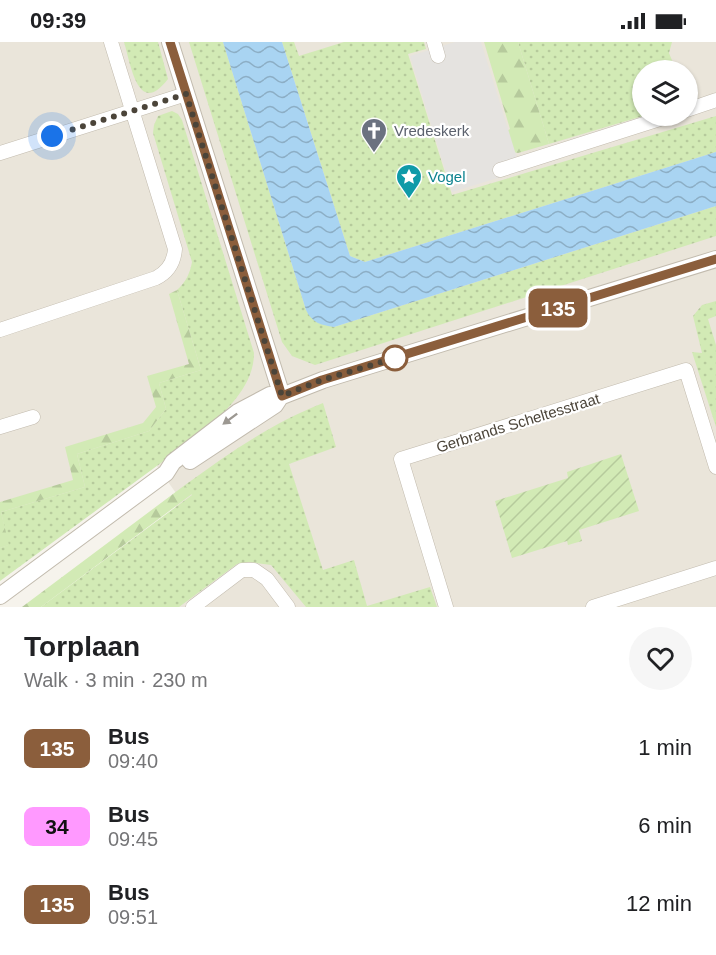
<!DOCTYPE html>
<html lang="en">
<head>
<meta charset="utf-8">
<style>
	:root { --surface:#fff; --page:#f6f6f6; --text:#202124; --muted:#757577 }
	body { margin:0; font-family:Arial,sans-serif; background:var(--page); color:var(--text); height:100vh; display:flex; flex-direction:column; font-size:22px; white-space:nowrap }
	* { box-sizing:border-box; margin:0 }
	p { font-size:20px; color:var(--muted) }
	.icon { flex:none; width:33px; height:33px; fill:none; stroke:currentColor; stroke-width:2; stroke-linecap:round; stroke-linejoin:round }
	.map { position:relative; height:565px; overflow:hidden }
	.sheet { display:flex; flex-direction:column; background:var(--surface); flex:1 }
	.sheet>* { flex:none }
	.badge { padding:0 12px; border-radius:9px; font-size:21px; line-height:39px }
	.fabs { position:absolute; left:632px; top:18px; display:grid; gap:12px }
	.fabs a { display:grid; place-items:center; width:66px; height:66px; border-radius:50%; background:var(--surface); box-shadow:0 2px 4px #0004; font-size:30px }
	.you { position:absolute; width:30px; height:30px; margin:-15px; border:4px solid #fff; border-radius:50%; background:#1a73e8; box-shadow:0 0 0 9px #1a73e833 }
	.map>.badge { position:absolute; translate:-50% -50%; box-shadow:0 0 0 3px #fff }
	.round { display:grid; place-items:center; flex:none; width:63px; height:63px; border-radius:32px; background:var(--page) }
	.head { display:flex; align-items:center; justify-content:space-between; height:102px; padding:0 24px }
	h1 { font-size:28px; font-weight:600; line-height:45px }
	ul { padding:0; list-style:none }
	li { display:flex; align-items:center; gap:18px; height:78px; padding:0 24px }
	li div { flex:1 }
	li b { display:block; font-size:22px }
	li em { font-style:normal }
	li .badge { min-width:66px; font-weight:700; text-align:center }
	.status { display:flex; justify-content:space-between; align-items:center; height:42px; padding:0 30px; background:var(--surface); direction:ltr }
	.status svg { height:16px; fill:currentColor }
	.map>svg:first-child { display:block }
	.residential { fill:#eae5da; fill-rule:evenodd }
	.grass { fill:url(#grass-dots) }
	.forest { fill:url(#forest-firs) }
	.garden { fill:url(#garden-furrows) }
	.parking { fill:#e5e3e0 }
	.water { fill:url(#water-waves) }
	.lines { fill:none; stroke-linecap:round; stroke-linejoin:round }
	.minor-casing { stroke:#c2bbae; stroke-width:15 }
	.tertiary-casing { stroke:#c2bbae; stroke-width:18 }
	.minor { stroke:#fff; stroke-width:14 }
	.tertiary { stroke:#fff; stroke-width:16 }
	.oneway { fill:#9c9892 }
	.line-casing { stroke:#fff; stroke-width:14 }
	.line { stroke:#8b5e3c; stroke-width:9 }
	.walk { stroke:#4b4439; stroke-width:6; stroke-dasharray:0 10.8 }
	.stop-dot { fill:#fff; stroke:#8b5e3c; stroke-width:3 }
	.labels { text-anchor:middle; stroke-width:4.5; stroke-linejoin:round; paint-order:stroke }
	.worship-label { font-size:15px; fill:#5b616d; stroke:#fff; text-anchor:start }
	.culture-label { font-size:15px; fill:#0d838f; stroke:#fff; text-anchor:start }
	.street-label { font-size:15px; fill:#4b4439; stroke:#fff }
</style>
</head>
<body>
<div class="status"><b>09:39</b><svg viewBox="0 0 49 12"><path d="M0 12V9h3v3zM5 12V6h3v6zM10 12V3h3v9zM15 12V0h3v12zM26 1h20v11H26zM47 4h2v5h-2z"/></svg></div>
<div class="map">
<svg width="716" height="565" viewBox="0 0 716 565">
	<defs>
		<pattern id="grass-dots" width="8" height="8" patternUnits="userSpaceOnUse" patternTransform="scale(1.5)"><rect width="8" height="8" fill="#d2eab5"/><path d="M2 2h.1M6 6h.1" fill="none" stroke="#b6ca9c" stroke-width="1.8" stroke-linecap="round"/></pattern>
		<pattern id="forest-firs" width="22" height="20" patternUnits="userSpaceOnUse" patternTransform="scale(1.5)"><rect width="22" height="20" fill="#d2eab5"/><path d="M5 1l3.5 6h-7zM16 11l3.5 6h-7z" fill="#b6ca9c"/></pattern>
		<pattern id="garden-furrows" width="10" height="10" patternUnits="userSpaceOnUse" patternTransform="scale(1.5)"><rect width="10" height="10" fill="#d2eab5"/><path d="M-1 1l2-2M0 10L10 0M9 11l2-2" fill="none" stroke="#b6ca9c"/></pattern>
		<pattern id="water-waves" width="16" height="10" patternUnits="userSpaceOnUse" patternTransform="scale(1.5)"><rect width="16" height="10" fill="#a9d4f2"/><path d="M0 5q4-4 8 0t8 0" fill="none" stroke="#8caec5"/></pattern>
	</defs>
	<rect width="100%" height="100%" fill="#f6f3ec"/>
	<!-- residential -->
	<path class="residential" d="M 0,0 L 716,0 L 716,565 L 152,565 L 178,454 L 152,417 L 0,519 ZM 642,28 L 687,28 L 687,74 L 642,74 Z"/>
	<!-- grass -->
	<path class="grass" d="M 124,0 L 158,0 L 168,37 C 138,76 131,23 124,0 Z
		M 189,0 L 223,0 L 306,268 L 334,285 L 716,164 L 716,194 L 315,323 L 292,314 L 282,300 Z
		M 282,0 L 294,0 L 299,14 L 344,0 L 424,0 L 426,7 L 408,12 L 452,153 L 716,74 L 716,110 L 365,220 L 350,214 Z
		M 518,0 L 672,0 L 669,11 L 676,28 L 642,28 L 643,74 L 549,102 Z
		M 172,69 L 178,72 L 182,78 L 254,311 C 254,342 230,364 210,385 L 0,539 L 0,506 L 8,503 L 1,470 L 85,445 L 77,412 L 149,389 L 166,367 L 159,341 L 201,328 L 177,248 C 186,240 190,231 192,220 L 153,91 L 154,83 L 158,74 Z
		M 716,259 L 716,274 L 708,277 L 716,303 L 716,385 L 692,310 L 702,311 L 693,274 L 702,263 Z
		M 323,361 L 336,405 L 289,422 L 323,528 L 354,518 L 367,564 L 430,545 L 437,565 L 306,565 L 271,523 L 249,520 L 237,522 L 179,565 L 41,565 L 192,453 L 185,443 C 229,411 272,381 323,361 Z"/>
	<!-- forest -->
	<path class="forest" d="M 484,0 L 518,0 L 549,102 L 518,111 L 508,109 L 498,94 L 510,87 Z
		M 177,248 L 201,328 L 159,341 L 166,367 L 149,389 L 77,412 L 85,445 L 1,470 L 9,503 L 0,506 L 0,460 L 73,438 L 65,405 L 143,381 L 156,365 L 147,334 L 189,322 L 169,252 Z
		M 185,443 L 192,452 L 41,565 L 22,565 Z"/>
	<!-- garden -->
	<path class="garden" d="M 621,412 L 639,469 L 579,488 L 582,499 L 568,503 L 567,499 L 512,516 L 495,459 L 568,436 L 567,430 Z"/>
	<!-- parking -->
	<path class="parking" d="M 455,0 L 481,0 L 521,129 L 452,150 L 410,14 Z"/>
	<!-- water -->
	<path class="water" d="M 223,0 L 282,0 L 350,214 L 365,220 L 716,110 L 716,164 L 334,285 C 321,283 312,281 306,268 Z"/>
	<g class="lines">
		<defs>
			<path id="minor" d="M 434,0 L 438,14
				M 687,68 L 716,58
				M 0,111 L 186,52
				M 500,128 L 669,74
				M 0,288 L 156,236 C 168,230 174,220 175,207 L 111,0
				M 0,385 L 33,375
				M 193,565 L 242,528 L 254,528 L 267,537 L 288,565
				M 446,565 L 401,417 L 686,328 L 716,425
				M 593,565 L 716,526"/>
			<path id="tertiary" d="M 170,0 L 282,354
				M 190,419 L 275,363 L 281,354
				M 0,554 L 166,431 L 173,420 L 238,370 L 270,353 L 282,354 L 323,338 L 716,217"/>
		</defs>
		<!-- minor casing -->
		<use href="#minor" class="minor-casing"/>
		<!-- tertiary casing -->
		<use href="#tertiary" class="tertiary-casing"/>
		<!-- minor -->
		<use href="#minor" class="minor"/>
		<!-- tertiary -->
		<use href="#tertiary" class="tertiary"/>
	</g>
	<!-- one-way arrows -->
	<defs><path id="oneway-solid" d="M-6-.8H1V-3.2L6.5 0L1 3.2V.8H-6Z" transform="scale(1.5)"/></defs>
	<use class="oneway" href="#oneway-solid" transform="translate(230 377) rotate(143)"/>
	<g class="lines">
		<defs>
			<path id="line" d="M 170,0 L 282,354 L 322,338 L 716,217"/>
		</defs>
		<!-- line casing -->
		<use href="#line" class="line-casing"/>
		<!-- line -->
		<use href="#line" class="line"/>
		<!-- walk -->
		<path class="walk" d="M 52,94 L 186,52 L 282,354 L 322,338 L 395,316"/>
	</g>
	<!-- icons -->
	<defs>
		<symbol id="church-pin" viewBox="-11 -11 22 30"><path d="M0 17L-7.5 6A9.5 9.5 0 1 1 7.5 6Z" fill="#6b7280" stroke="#fff"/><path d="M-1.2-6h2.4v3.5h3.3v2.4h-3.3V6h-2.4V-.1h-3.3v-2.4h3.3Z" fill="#fff"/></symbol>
		<symbol id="sight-pin" viewBox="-11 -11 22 30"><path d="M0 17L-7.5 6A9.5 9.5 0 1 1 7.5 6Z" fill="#0f9aa8" stroke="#fff"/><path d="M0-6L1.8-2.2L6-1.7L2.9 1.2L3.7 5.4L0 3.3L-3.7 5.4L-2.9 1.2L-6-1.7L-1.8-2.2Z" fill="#fff"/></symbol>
	</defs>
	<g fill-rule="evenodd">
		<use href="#church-pin" x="359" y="74" width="30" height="40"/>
		<use href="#sight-pin" x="394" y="120" width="30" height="40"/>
	</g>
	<!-- markers -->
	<circle class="stop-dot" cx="395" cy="316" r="12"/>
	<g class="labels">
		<!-- worship labels -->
		<g class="worship-label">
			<text x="394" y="94">Vredeskerk</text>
		</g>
		<!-- culture labels -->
		<g class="culture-label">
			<text x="428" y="140">Vogel</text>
		</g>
		<!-- street labels -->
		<g class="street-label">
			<text transform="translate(518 381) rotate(-17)" y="5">Gerbrands Scheltesstraat</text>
		</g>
	</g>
</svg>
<div class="fabs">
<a><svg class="icon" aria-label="layers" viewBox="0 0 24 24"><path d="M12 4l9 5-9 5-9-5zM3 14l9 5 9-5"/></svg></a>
</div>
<div class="you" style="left:52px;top:94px"></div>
<b class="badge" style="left:558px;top:266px;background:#8b5e3c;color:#fff">135</b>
</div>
<section class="sheet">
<div class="head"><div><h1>Torplaan</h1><p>Walk · 3 min · 230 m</p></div><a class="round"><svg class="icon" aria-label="heart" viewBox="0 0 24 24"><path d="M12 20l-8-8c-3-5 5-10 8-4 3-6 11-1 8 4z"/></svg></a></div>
<ul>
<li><span class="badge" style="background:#8b5e3c;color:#fff">135</span><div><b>Bus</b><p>09:40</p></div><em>1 min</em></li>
<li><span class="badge" style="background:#f9f;color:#111">34</span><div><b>Bus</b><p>09:45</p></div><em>6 min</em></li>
<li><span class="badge" style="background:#8b5e3c;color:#fff">135</span><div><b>Bus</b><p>09:51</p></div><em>12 min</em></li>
</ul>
</section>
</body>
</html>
